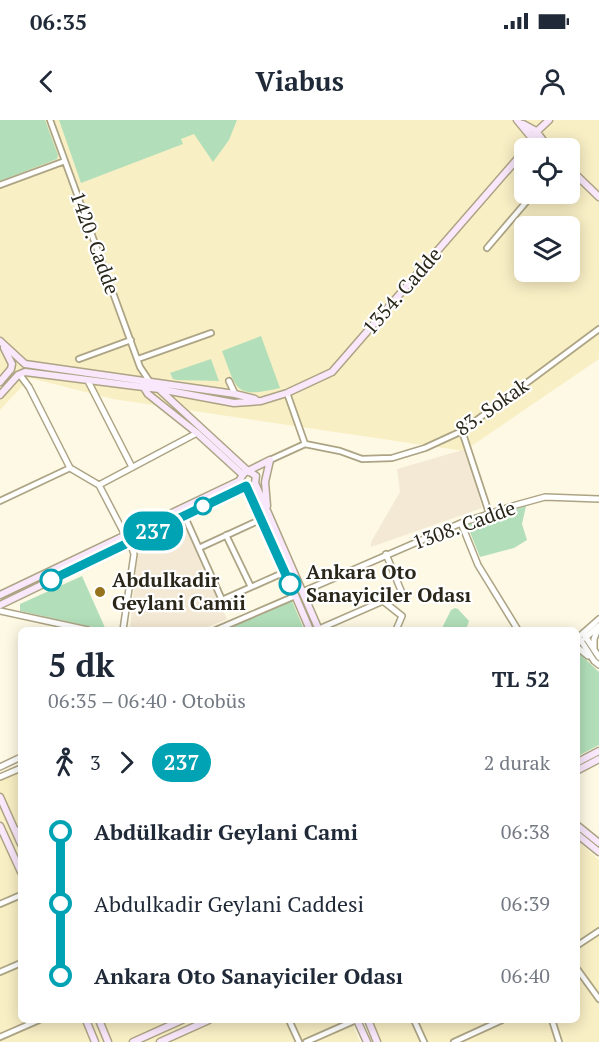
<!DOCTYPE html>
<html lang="tr">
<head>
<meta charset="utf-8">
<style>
	:root { --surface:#fff; --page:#f6f6f7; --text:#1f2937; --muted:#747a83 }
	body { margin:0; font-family:"PT Serif",serif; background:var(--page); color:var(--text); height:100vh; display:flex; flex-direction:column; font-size:22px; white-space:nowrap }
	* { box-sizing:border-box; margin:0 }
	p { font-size:20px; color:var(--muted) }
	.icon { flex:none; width:33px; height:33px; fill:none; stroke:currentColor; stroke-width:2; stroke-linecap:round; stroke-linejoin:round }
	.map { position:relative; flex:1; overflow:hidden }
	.side { position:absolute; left:18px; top:507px; width:562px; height:396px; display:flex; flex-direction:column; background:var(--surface); border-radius:9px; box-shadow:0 3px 15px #0003 }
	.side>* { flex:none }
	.badge { padding:0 12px; border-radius:20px; font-size:21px; line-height:39px }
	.buttons { position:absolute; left:514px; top:18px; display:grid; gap:12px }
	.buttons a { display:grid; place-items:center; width:66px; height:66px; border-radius:9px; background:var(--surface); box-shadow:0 3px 15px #0003; font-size:30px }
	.map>.badge { position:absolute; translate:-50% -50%; box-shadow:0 0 0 3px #fff }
	.legs { display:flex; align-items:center; gap:9px; height:66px; padding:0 30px; font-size:20px }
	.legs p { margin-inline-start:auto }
	.overview { display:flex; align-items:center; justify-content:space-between; height:102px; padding:0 30px }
	h1 { font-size:33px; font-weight:800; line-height:45px }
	ul { padding:0 30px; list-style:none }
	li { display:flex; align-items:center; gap:21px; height:72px; font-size:22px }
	li i { display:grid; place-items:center; width:9px; height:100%; margin:0 8px; background:currentColor }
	li i::after { content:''; width:15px; height:15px; margin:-8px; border:4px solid; border-radius:50%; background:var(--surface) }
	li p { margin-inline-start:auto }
	li:first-child i { background:linear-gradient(#0000 50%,currentColor 0) }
	li:last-child i { background:linear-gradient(currentColor 50%,#0000 0) }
	.status { display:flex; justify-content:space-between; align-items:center; height:42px; padding:0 30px; background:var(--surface); direction:ltr }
	.status svg { height:16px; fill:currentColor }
	header { display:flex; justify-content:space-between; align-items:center; height:78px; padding:0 30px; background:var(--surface); font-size:27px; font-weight:800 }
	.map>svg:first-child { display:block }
	.built { fill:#f9efc5; fill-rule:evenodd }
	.education { fill:#f4e9d4 }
	.green { fill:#b2dfb9 }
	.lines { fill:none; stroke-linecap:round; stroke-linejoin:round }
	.minor-casing { stroke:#aca484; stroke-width:8 }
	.tertiary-casing { stroke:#aca484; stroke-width:8 }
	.secondary-casing { stroke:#aca484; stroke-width:9 }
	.minor { stroke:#fff; stroke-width:4.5 }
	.tertiary { stroke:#fff; stroke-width:5 }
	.secondary { stroke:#f9e7fc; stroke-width:6 }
	.line-1-casing { stroke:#fff; stroke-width:14 }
	.line-1 { stroke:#00a3b4; stroke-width:9 }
	.stop-1-dot { fill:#fff; stroke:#00a3b4; stroke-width:3 }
	.poi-dot { fill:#96741d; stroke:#fff; stroke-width:2 }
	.labels { text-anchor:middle; stroke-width:4.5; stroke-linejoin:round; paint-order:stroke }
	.street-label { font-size:20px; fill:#2a271a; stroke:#fff }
	.stop-label { font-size:20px; font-weight:bold; fill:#2a271a; stroke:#fff; text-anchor:start }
	.poi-label { font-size:20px; font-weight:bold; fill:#2a271a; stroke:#fff; text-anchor:start }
</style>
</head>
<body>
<div class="status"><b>06:35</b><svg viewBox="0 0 49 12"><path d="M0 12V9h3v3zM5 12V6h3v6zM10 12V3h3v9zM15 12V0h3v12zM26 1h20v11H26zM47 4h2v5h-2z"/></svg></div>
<header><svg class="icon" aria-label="back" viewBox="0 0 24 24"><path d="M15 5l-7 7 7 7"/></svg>Viabus<svg class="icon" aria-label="person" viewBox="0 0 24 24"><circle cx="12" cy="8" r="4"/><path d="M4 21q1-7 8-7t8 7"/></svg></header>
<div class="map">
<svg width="599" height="922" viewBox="0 0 599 922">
	<rect width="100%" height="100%" fill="#fef9e4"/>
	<!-- built -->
	<path class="built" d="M 0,0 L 599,0 L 599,239 L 464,331 L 113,279 L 30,258 L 0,290 ZM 525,28 L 570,28 L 570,74 L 525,74 ZM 525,106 L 570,106 L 570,152 L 525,152 Z
		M 21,651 L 21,900 L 351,900 L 360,922 L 0,922 L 0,660 Z
		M 578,721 L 599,740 L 599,922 L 381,922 L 372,900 L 578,900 Z"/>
	<!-- education -->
	<path class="education" d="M 466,329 L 482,388 L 371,427 L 371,422 L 400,372 L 397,349 Z
		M 183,400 L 227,499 L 200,510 L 130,510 L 138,425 Z"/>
	<!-- green -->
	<path class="green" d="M 0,0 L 45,0 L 58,35 L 57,39 L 0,61 Z
		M 59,0 L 237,0 L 229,20 L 213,42 L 194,14 L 181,19 L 183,24 L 81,63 Z
		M 261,216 L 280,268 C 234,279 237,270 222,231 Z
		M 211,239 L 219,261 L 177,260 L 173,259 L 170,253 Z
		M 526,386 L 522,404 L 527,420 L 514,428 L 480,437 L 467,405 Z
		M 82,456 L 106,510 L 20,491 L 20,484 Z
		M 292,481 L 303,507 L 298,510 L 226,510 Z
		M 455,488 L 458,489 L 469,501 L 466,510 L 441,510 L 451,490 Z
		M 578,532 L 599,552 L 599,625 L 578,636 Z"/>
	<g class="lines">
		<defs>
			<path id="minor" d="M 50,0 L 140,247 L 150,262
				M 0,65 L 65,41
				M 487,128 L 533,74
				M 79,239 L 131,220
				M 138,239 L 211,213
				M 287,273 L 305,324
				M 462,311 L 489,393
				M 270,340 L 305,324 L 340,331 L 362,339 L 392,338 L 425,328 L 462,311 L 599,209
				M 0,381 L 70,348
				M 184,395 L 222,480 L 285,452
				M 226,415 L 251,467
				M 199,428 L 262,399
				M 216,510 L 295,476
				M 15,711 L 21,709
				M 0,784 L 21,775
				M 578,825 L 599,811
				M 578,850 L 599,879
				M 0,852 L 21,843
				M 289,900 L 299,922
				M 414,900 L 424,922
				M 552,900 L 559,922
				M 0,917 L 39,900
				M 306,922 L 356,900
				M 454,922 L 502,900"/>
			<path id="tertiary" d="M 20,255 L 29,267 L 70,348 L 99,365 L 125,415
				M 88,261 L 132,347
				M 229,261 L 235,274
				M 99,365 L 197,313
				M 461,403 L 478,445 L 518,510
				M 386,434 L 402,473 L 383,481 L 402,496 L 396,510
				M 302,472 L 461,403 L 516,385 L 545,377 L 599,379
				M 0,491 L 88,510
				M 123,510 L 134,434 L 130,423
				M 310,510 L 319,509 L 383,481
				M 583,513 L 599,537
				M 582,514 L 599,499
				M 578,516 L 594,541 L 599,545
				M 585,518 L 599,506
				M 578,528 L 588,536
				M 594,529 L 594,519 L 598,509
				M 0,647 L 21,637
				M 0,657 L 21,648"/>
			<path id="secondary" d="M 517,0 L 531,17 L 548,28
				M 523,4 L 536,11 L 548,27
				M 522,32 L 531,17 L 549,0
				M 570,49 L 599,77
				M 0,221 L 25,244 L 235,274 L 255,279
				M 4,228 L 12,244
				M 0,262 L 11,249 L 12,244
				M 143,266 L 148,274 L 197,313 L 243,355
				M 161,271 L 249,352
				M 0,275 L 18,255 L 25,252 L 159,269 L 234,283 L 261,281 L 287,273 L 332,252 L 525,30
				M 250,352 L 256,356 L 255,363 L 319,510
				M 244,364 L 248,366 L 310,510
				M 267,386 L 265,362 L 270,340
				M 0,475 L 239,361 L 244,353 L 270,340
				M 0,485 L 246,366
				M 578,642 L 599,631
				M 578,650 L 599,639
				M 0,677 L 21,724
				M 0,706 L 21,752
				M 578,706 L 599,723
				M 578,715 L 599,732
				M 86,900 L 95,922
				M 99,900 L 108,922
				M 357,900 L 367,922
				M 368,900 L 377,922
				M 133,922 L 182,900
				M 160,922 L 209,900"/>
		</defs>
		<!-- minor casing -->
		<use href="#minor" class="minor-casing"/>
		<!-- tertiary casing -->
		<use href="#tertiary" class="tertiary-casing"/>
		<!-- secondary casing -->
		<use href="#secondary" class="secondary-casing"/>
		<!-- minor -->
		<use href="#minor" class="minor"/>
		<!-- tertiary -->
		<use href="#tertiary" class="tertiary"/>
		<!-- secondary -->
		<use href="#secondary" class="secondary"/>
	</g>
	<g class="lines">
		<defs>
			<path id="line-1" d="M 51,460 L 246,366 L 290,464"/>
		</defs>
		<!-- line-1 casing -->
		<use href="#line-1" class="line-1-casing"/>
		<!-- line-1 -->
		<use href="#line-1" class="line-1"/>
	</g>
	<!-- markers -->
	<g class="stop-1-dot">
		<circle cx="203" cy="386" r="8"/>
		<circle cx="51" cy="460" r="10"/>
		<circle cx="290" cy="464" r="10"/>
	</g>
	<circle class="poi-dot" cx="100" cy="472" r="6"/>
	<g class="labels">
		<!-- street labels -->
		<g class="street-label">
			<text transform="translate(95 123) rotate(70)" y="7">1420. Cadde</text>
			<text transform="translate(402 171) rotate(-49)" y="7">1354. Cadde</text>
			<text transform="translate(492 287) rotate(-35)" y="7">83. Sokak</text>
			<text transform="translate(464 405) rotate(-20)" y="7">1308. Cadde</text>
		</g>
		<!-- stop labels -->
		<g class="stop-label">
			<text x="306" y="459">Ankara Oto<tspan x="306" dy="23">Sanayiciler Odası</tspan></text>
		</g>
		<!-- poi labels -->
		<g class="poi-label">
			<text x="112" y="467">Abdulkadir<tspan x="112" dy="23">Geylani Camii</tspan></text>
		</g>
	</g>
</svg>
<div class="buttons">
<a><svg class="icon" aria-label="locate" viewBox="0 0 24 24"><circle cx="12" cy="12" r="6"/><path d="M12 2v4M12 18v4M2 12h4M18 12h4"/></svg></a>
<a><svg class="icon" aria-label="layers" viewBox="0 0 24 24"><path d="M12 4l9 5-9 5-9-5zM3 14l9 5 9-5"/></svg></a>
</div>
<b class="badge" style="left:153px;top:411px;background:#00a3b4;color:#fff">237</b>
<section class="side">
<div class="overview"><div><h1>5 dk</h1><p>06:35 – 06:40 · Otobüs</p></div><b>TL 52</b></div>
<div class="legs"><svg class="icon" aria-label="walk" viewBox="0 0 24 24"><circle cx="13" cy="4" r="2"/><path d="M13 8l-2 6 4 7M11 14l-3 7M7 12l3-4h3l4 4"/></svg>3<svg class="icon" aria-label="forward" viewBox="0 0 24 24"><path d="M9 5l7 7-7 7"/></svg><b class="badge" style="background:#00a3b4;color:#fff">237</b><p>2 durak</p></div>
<ul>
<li><i style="color:#00a3b4"></i><b>Abdülkadir Geylani Cami</b><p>06:38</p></li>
<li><i style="color:#00a3b4"></i><span>Abdulkadir Geylani Caddesi</span><p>06:39</p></li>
<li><i style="color:#00a3b4"></i><b>Ankara Oto Sanayiciler Odası</b><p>06:40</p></li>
</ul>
</section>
</div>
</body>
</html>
